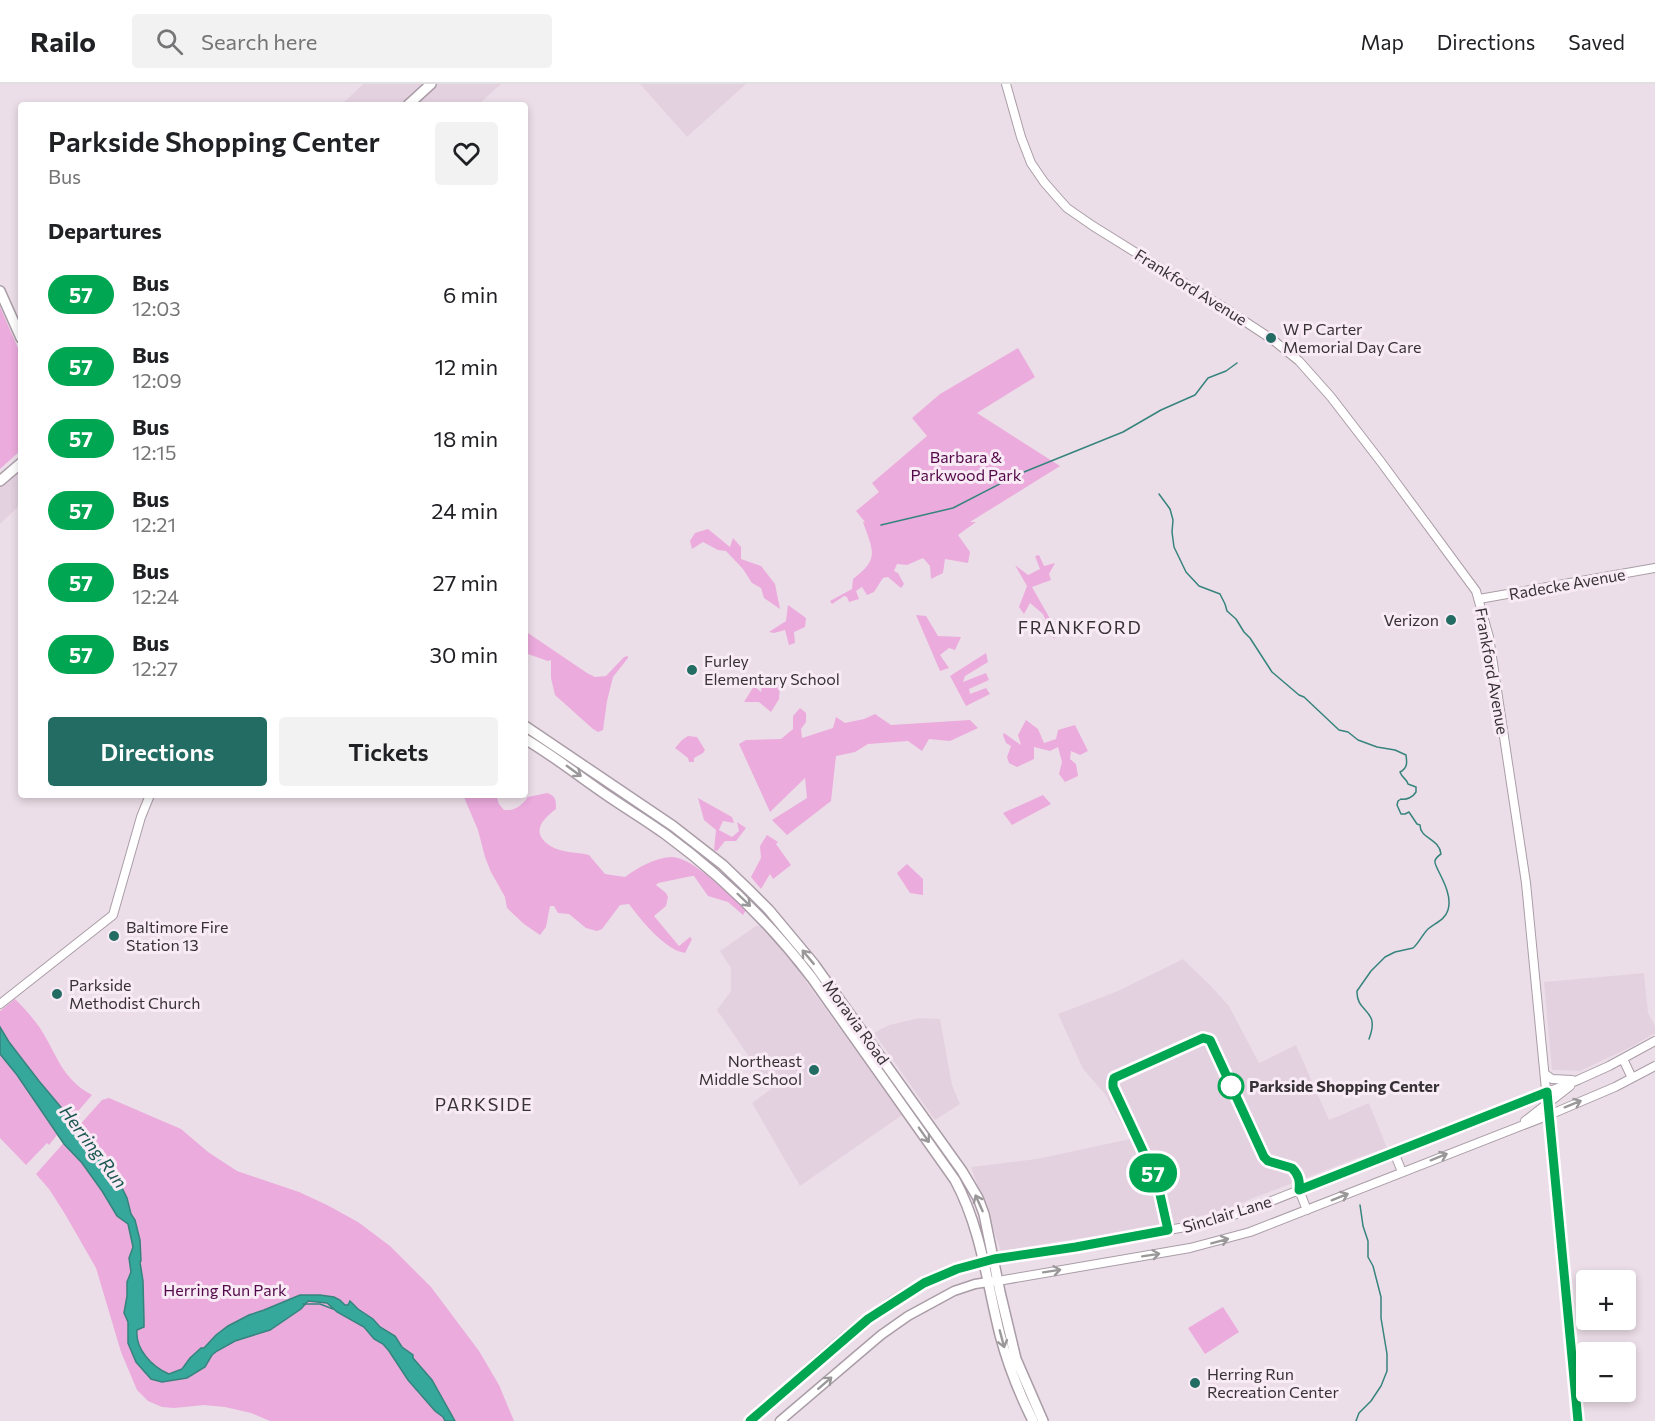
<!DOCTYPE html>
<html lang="en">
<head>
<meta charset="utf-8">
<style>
	:root { --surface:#fff; --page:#f2f2f2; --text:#202124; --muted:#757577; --line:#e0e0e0; --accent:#236c64 }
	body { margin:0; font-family:Commissioner,sans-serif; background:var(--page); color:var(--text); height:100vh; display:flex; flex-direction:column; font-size:22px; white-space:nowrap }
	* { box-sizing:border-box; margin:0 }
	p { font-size:20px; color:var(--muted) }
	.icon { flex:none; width:33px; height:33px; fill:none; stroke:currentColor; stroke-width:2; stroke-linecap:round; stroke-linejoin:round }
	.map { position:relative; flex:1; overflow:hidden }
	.details { position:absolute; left:18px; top:18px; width:510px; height:696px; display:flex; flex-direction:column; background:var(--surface); border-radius:6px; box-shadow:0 3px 9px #0003 }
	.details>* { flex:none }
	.badge { padding:0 12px; border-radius:20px; font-size:21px; line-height:39px }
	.buttons { position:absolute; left:1576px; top:1186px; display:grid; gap:12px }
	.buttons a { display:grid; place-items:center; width:60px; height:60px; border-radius:6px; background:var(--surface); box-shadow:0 3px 9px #0003; font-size:30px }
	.map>.badge { position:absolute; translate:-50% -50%; box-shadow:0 0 0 3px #fff }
	h2 { padding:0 30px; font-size:22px; line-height:54px }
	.round { display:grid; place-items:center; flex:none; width:63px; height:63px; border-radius:6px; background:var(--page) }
	.head { display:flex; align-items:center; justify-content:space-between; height:102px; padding:0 30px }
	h1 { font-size:28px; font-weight:600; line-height:45px }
	.action { display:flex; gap:12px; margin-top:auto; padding:12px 30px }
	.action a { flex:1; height:69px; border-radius:6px; background:var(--accent); color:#fff; font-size:24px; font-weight:600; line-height:69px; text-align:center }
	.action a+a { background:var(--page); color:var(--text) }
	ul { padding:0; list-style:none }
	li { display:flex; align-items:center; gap:18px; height:72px; padding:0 30px }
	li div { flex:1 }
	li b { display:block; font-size:22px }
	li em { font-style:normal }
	li .badge { min-width:66px; font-weight:700; text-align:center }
	header { display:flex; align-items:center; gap:36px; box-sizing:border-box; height:84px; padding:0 30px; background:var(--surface); border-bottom:2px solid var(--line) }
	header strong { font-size:28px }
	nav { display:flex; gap:33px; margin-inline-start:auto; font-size:21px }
	.search { width:420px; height:54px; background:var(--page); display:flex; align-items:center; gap:15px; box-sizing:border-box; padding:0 21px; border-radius:6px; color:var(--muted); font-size:22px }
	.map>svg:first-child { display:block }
	.built { fill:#e4d1e0 }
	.green { fill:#ebabdd }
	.water { fill:#36a79b; stroke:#36847d; stroke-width:1.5 }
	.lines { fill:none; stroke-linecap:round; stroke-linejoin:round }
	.stream { stroke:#36847d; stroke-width:1.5 }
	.tertiary-casing { stroke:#aa9da7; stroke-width:10 }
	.secondary-casing { stroke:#aa9da7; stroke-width:11 }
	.primary-casing { stroke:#aa9da7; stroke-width:12 }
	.tertiary { stroke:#fff; stroke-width:8 }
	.secondary { stroke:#fff; stroke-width:8 }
	.primary { stroke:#fff; stroke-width:9 }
	.oneway { stroke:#9b989a }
	.line-casing { stroke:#fff; stroke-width:14 }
	.line { stroke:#00a651; stroke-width:9 }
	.poi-dot { fill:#236c64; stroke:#f9ebf5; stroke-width:2 }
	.stop-dot { fill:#fff; stroke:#00a651; stroke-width:3 }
	.labels { text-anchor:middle; stroke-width:6; stroke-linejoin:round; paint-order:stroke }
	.street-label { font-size:16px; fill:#373236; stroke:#f9ebf5 }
	.poi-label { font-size:16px; fill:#373236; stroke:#f9ebf5; text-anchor:start }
	.park-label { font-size:16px; fill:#520848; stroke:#f9ebf5 }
	.stop-label { font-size:16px; font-weight:bold; fill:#373236; stroke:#f9ebf5; text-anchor:start }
	.neighbourhood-label { font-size:18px; letter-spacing:1.5px; fill:#373236; stroke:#f9ebf5 }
	.water-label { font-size:18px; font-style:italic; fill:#1a5751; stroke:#f9ebf5 }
</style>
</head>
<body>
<header>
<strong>Railo</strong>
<div class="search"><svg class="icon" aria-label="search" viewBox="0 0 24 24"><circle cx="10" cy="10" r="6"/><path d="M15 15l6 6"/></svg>Search here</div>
<nav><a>Map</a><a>Directions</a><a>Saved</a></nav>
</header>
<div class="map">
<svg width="1655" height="1337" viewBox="0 0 1655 1337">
	<rect width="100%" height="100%" fill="#ecdee8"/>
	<!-- built -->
	<path class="built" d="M 363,0 L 501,0 L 478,21 L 341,21 Z
		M 640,0 L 746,0 L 687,53 Z
		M 21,382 L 21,420 L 0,440 L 0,397 Z
		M 756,842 L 762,842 L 787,871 L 902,1031 L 800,1102 L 752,1019 L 771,1005 L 717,926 L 731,907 L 731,884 L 720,867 Z
		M 1183,875 L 1209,900 L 1229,922 L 1259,979 L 1296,961 L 1329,1036 L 1369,1019 L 1387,1064 L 1357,1074 L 1228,1124 L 1177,1139 L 1001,1167 L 971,1083 L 1037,1075 L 1130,1055 L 1105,1010 L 1083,985 L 1058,930 L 1118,907 Z
		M 1644,889 L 1648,929 L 1655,942 L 1655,949 L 1633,962 L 1580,987 L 1552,986 L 1544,898 Z
		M 919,934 L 940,935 L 952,1001 L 960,1020 L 935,1036 L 874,949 L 889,941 Z"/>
	<!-- green -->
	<path class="green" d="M 0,223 L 21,271 L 21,366 L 0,385 Z
		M 1018,264 L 1035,293 L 977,329 L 1060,382 L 970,438 L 976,438 L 958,451 L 970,468 L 968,479 L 945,475 L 943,489 L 931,495 L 930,482 L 923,474 L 907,481 L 897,480 L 894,487 L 898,489 L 904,500 L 901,504 L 888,493 L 883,494 L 874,508 L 867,511 L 862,503 L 856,507 L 859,515 L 849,518 L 847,513 L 844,512 L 832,520 L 830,517 L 852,505 L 853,495 C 880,475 873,467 863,438 L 865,438 L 856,427 L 879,408 L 872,399 L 927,352 L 912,334 L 940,310 Z
		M 708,445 L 730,463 L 733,454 L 741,463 L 741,475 L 761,482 L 775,500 L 780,525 L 764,514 L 761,504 L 752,499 L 743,485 L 726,467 L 718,466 L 703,458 L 692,465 L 690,457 L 695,449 Z
		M 1039,471 L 1044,482 L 1055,479 L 1049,490 L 1051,496 L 1032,503 L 1057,547 L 1054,555 L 1043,530 L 1030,519 L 1024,530 L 1019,523 L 1027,502 L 1015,481 L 1028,491 L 1040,485 L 1035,472 Z
		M 788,521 L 806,534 L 805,543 L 794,548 L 795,559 L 789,561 L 785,546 L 774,549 L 769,548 L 786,537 Z
		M 916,531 L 926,532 L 938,552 L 961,553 L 955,566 L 949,564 L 940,571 L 949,584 L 940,587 Z
		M 525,547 L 587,589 L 595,593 L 606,592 L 624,573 L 628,572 L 628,574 L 613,593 L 607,617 L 603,646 L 598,648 L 593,645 L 555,611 L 551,594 L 551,576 L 548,577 L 525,569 Z
		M 986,569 L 988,578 L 965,592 L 963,598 L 986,589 L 989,596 L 969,605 L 970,610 L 986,604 L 990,610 L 966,622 L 950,592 Z
		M 771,596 L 780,602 L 779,615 L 771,628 L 759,618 L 744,618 L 754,602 L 761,608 L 762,600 Z
		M 800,624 L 806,629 L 806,638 L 801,645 L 802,654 L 833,644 L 836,633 L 845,639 L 864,635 L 875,630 L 891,641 L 970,636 L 978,644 L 950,657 L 929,655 L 922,667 L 908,657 L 868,660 L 855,668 L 836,672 L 831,717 L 787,751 L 772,736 L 807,714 L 805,694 L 770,728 L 739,660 L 746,656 L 781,655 L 793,645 L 793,632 Z
		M 1026,636 L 1038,645 L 1044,659 L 1056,655 L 1058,646 L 1075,641 L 1088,667 L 1080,671 L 1071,667 L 1070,675 L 1076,680 L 1078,692 L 1065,698 L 1059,690 L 1062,678 L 1058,663 L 1050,667 L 1034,663 L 1034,675 L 1017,683 L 1009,679 L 1007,673 L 1011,662 L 1006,659 L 1003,651 L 1004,649 L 1021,661 L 1018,651 Z
		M 688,652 L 697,653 L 705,666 L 703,669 L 694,674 L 694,678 L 689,678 L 688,674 L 675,664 L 682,656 Z
		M 547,709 C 556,712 556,716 556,725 C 552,728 548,731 545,735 C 530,751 549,764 564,767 C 573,769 581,769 589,771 L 605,790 L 625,793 C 639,783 654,774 671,773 C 692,772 730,812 746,826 L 743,831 L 728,818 L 708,812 L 694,792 L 692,792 L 658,799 L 656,801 L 666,809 L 668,813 L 666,822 L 654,832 L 679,862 L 690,853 L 692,855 L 685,869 C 665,866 640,835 629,820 L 620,821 L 602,845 L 597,847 L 586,844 L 569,830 L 558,829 L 554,822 L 550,822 L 546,843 L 540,851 L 524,840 L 507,824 L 505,813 L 491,788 L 485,773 L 478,746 L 463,711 L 496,711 L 499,720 L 504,726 C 516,727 522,721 528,713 Z
		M 1043,711 L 1051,720 L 1012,741 L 1003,729 Z
		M 698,714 L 732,733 L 734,739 L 723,737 L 719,746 L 732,753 L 739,747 L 737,738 L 746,744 L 736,757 L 725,757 L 717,767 L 714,766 L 716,746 L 704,736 Z
		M 767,751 L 778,758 L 776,760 L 791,781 L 773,795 L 770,790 L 761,805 L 751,793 L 761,774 L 760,762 Z
		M 907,780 L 923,795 L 923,811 L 910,809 L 897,789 Z
		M 15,915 C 24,924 33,934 40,944 C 58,972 61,994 92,1011 L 72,1034 L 70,1033 L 56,1049 L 57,1051 L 49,1061 L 47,1059 L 26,1081 L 0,1054 L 0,927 Z
		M 109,1014 L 181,1045 L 208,1068 L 237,1087 L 299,1108 L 327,1121 L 358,1138 L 390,1162 L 431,1203 L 479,1267 L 499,1301 L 514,1337 L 270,1337 L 251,1329 L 225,1323 L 204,1321 L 174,1324 L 162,1323 L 148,1317 L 137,1306 L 121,1268 L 96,1184 L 65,1130 L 49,1105 L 36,1090 L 102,1016 Z
		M 1223,1223 L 1239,1248 L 1205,1270 L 1188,1244 Z"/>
	<!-- water -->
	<path class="water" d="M 0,943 L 9,958 L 39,997 L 91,1059 L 121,1102 L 127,1114 L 131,1130 L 135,1136 L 140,1156 L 141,1177 L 140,1178 L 143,1197 L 144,1236 L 144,1243 L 137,1246 C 135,1265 152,1283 169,1290 L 182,1285 L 190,1274 L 201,1264 L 204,1264 L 216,1251 L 228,1242 L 249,1231 L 264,1226 L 300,1211 L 320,1211 L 334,1213 L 340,1216 L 345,1221 L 348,1221 L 350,1217 L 358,1225 L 373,1235 L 380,1243 L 395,1252 L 402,1263 L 413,1271 L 413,1274 L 432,1296 L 455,1337 L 445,1337 L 443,1333 L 435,1327 L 408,1296 L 389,1267 L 383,1260 L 374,1255 L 364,1243 L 337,1228 L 327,1219 L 308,1217 L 301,1225 L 270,1246 L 235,1257 L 217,1267 L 212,1271 L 205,1283 L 187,1294 L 162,1298 L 151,1295 L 136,1278 L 128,1259 L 128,1238 L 124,1229 L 127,1212 L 127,1198 L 131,1188 L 129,1174 L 133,1163 L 128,1140 L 117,1132 L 102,1107 L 82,1079 L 64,1060 L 17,991 L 0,970 Z"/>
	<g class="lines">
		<!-- stream -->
		<path class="stream" d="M 1159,410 L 1170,425 L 1173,436 L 1172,448 L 1174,463 L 1186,488 L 1199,502 L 1220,510 L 1225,520 L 1227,527 L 1236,535 L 1244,548 L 1250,554 L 1272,588 L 1299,611 L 1304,613 L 1339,646 L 1348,648 L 1358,656 L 1377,663 L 1395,666 L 1406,671 C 1407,678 1408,684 1400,688 C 1402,694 1407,695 1408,700 L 1416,703 L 1416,708 C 1413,713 1407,716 1401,715 L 1398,717 L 1397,721 L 1401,730 L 1405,730 L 1409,728 L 1417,740 L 1420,741 C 1420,755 1439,754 1441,770 C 1439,771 1435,775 1435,777 C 1433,782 1454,807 1448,826 C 1445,836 1435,839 1428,845 C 1422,851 1419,859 1413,864 L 1395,868 L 1385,873 L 1371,887 L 1357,907 C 1356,930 1381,924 1369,955
			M 881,441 L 953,424 L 1019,390 L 1123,348 L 1161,326 L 1195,311 L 1208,294 L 1226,287 L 1237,279
			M 303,1220 L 320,1220 L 333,1225
			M 1356,1337 L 1359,1329 L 1371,1317 L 1381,1302 L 1387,1287 L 1387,1270 L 1381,1234 L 1381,1213 L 1373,1182 L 1368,1173 L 1368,1157 L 1363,1142 L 1360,1121"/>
		<defs>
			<path id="tertiary" d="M 1006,0 L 1021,53 L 1031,79 L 1044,98 L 1058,114 L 1067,124 L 1093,142 L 1223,223 L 1273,256 L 1299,277 L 1331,313 L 1381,378 L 1476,507 L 1489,553 L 1526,799 L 1578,1337
				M 1479,515 L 1655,484
				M 0,920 L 113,831 L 141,733 L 150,711
				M 1623,975 L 1632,994
				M 1545,990 L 1552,995 L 1572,996
				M 1525,1037 L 1570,1002
				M 1394,1068 L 1402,1088
				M 1299,1106 L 1307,1126
				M 994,1175 L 1076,1163 L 1095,1159 L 1191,1142 L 1225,1134 L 1251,1125 L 1578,996 L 1609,982 L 1655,957
				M 998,1197 L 1190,1164 L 1250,1148 L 1549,1031 L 1615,1003 L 1655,982"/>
			<path id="secondary" d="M 750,1337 C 806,1289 859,1232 925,1198 C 947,1188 971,1180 994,1175
				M 780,1337 L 881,1251 L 908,1232 L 954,1207 L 975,1200 L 995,1197"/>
			<path id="primary" d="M 408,21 L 431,0
				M 0,207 L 21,254
				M 0,397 L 21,379
				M 525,642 L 673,742 L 723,781 L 749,806 L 769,826 L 814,880 L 962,1087 L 978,1114 L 984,1130 L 1000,1208 L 1016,1275 L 1043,1337
				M 525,655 C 554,672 580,693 608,712 C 627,725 647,737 665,750 C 721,791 770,839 812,894 L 955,1096 C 981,1144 987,1199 1000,1251 C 1008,1281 1019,1309 1033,1337"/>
		</defs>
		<!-- tertiary casing -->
		<use href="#tertiary" class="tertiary-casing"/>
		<!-- secondary casing -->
		<use href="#secondary" class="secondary-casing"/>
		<!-- primary casing -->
		<use href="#primary" class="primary-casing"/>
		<!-- tertiary -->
		<use href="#tertiary" class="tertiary"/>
		<!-- secondary -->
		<use href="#secondary" class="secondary"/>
		<!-- primary -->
		<use href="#primary" class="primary"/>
	</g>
	<!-- one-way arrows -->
	<defs><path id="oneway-shaft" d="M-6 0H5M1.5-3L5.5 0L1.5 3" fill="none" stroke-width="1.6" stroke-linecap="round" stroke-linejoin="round" transform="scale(1.5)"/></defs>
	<g class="oneway">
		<use href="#oneway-shaft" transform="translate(574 687) rotate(36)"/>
		<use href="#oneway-shaft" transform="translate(744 816) rotate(44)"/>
		<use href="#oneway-shaft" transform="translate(808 873) rotate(-130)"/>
		<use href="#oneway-shaft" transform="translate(1573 1020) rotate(-22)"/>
		<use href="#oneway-shaft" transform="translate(924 1051) rotate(55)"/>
		<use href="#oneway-shaft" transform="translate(1439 1073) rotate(-22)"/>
		<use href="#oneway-shaft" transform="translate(1340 1113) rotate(-22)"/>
		<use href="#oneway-shaft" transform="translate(979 1119) rotate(-114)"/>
		<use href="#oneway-shaft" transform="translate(1220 1157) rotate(-15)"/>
		<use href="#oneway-shaft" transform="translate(1151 1171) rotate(-9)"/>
		<use href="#oneway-shaft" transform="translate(1052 1187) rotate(-9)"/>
		<use href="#oneway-shaft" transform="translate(1002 1255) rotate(75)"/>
		<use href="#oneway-shaft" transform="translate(825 1299) rotate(-41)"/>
	</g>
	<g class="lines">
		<defs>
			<path id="line" d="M 750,1337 L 868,1235 L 924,1199 L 957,1185 L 994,1175 L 1076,1163 L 1168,1146 L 1157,1097 L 1113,1003 L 1113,998 L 1114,994 L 1203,954 L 1210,956 L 1264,1073 L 1268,1077 L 1292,1084 C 1299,1091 1300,1097 1299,1106 L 1547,1008 L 1578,1337"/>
		</defs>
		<!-- line casing -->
		<use href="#line" class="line-casing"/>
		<!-- line -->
		<use href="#line" class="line"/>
	</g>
	<!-- markers -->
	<g class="poi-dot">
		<circle cx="1271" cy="254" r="6"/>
		<circle cx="1451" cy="536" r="6"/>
		<circle cx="692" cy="586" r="6"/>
		<circle cx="114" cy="852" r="6"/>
		<circle cx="57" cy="910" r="6"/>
		<circle cx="814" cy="986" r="6"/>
		<circle cx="1195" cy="1299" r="6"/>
	</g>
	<circle class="stop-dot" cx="1231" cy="1002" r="12"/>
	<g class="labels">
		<!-- street labels -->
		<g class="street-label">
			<text transform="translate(1191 203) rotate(32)" y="6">Frankford Avenue</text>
			<text transform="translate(1567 500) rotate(-10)" y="6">Radecke Avenue</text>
			<text transform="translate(1492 587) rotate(80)" y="6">Frankford Avenue</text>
			<text transform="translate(856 938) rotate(54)" y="6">Moravia Road</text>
			<text transform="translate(1227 1130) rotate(-17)" y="6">Sinclair Lane</text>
		</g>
		<!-- poi labels -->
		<g class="poi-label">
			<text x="1283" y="251">W P Carter<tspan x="1283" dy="18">Memorial Day Care</tspan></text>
			<text x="1439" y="542" text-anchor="end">Verizon</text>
			<text x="704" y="583">Furley<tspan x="704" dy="18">Elementary School</tspan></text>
			<text x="126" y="849">Baltimore Fire<tspan x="126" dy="18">Station 13</tspan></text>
			<text x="69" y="907">Parkside<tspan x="69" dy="18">Methodist Church</tspan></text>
			<text x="802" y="983" text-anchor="end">Northeast<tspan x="802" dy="18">Middle School</tspan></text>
			<text x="1207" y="1296">Herring Run<tspan x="1207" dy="18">Recreation Center</tspan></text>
		</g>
		<!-- park labels -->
		<g class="park-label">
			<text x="966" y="379">Barbara &amp;<tspan x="966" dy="18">Parkwood Park</tspan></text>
			<text x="225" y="1212">Herring Run Park</text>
		</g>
		<!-- stop labels -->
		<g class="stop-label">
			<text x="1249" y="1008">Parkside Shopping Center</text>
		</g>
		<!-- neighbourhood labels -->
		<g class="neighbourhood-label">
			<text x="1080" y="550">FRANKFORD</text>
			<text x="484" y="1027">PARKSIDE</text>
		</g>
		<!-- water labels -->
		<g class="water-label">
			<text transform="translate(93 1063) rotate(53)" y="6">Herring Run</text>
		</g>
	</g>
</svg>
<div class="buttons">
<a>+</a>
<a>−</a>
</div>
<b class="badge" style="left:1153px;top:1089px;background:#00a651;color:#fff">57</b>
<section class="details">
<div class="head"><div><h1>Parkside Shopping Center</h1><p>Bus</p></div><a class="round"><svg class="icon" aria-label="heart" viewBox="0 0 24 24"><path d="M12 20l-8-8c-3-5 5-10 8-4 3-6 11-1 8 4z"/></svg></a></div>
<h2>Departures</h2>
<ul>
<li><span class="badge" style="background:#00a651;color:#fff">57</span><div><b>Bus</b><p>12:03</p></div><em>6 min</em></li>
<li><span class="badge" style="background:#00a651;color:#fff">57</span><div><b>Bus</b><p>12:09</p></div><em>12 min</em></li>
<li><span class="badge" style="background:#00a651;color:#fff">57</span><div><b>Bus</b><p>12:15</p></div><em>18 min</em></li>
<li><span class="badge" style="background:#00a651;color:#fff">57</span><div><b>Bus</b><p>12:21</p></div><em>24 min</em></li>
<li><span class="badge" style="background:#00a651;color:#fff">57</span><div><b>Bus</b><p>12:24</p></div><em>27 min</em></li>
<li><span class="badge" style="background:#00a651;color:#fff">57</span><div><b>Bus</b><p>12:27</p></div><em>30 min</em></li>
</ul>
<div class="action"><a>Directions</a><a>Tickets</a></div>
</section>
</div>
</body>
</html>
